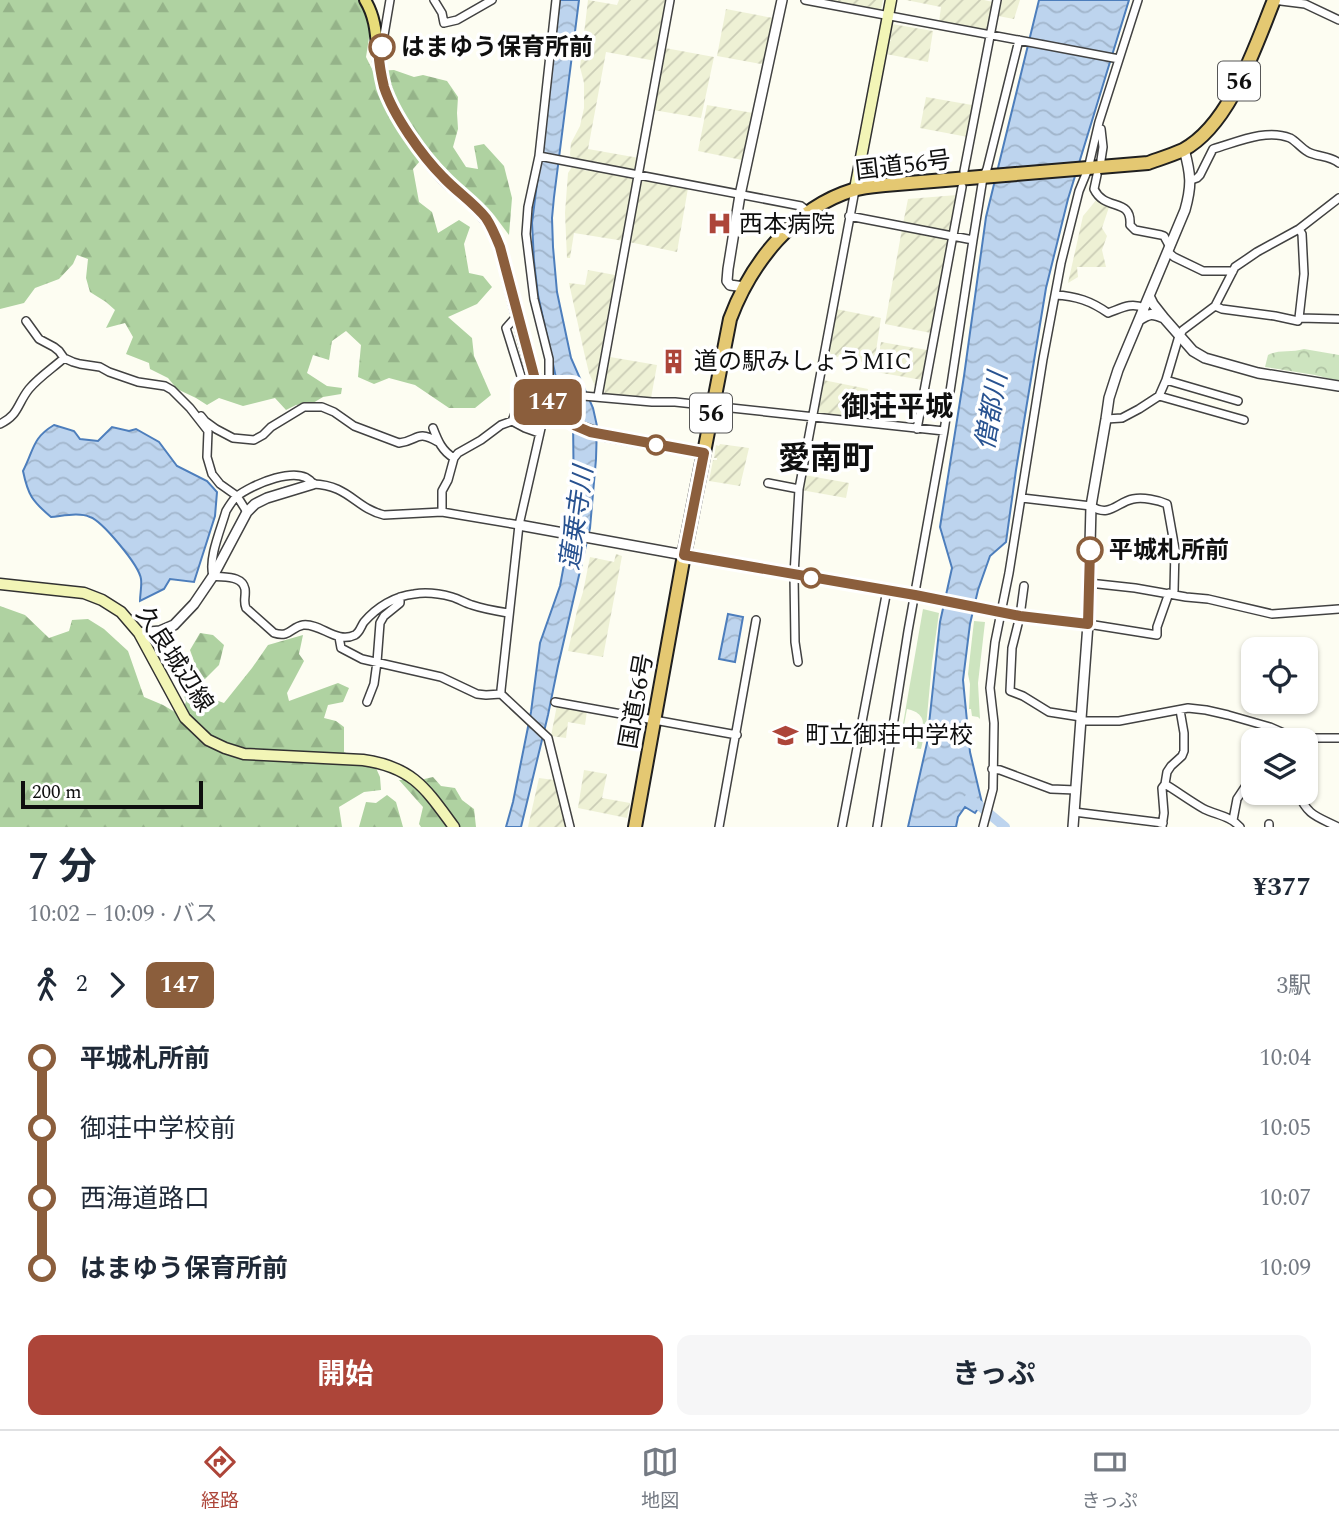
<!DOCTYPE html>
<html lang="ja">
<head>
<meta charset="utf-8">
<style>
	:root { --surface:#fff; --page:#f6f6f7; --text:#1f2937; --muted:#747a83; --line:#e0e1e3; --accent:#ad4539 }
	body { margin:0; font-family:Spectral,"Noto Sans JP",serif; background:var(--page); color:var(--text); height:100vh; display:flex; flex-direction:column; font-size:26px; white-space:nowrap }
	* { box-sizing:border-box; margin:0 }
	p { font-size:23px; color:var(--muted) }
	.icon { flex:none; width:38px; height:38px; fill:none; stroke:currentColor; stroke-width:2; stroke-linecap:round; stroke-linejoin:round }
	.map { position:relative; height:827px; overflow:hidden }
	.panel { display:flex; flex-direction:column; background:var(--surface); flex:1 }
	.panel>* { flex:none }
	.badge { padding:0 14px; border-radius:10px; font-size:24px; line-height:46px }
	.fabs { position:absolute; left:1241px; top:637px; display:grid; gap:14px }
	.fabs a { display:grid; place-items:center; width:77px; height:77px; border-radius:14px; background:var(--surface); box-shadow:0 2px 5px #0004; font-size:35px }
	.scale { position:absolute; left:21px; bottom:18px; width:182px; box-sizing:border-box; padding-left:7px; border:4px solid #0f0f0f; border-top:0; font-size:19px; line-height:24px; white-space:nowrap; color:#0f0f0f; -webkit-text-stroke:5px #fff; paint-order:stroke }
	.map>.badge { position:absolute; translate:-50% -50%; box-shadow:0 0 0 4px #fff }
	.legs { display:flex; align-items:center; gap:10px; height:77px; padding:0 28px; font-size:23px }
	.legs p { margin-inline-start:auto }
	.headline { display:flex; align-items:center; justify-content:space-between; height:119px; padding:0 28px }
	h1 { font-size:38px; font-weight:700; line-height:52px }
	.primary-button { display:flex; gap:14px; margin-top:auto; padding:14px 28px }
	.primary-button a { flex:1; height:80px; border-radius:14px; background:var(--accent); color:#fff; font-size:28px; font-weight:700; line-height:80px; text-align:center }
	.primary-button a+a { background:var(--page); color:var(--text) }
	ul { padding:0 28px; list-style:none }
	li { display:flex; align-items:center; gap:24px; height:70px; font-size:26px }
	li i { display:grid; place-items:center; width:10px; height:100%; margin:0 9px; background:currentColor }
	li i::after { content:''; width:18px; height:18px; margin:-9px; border:5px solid; border-radius:50%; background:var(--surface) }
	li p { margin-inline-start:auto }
	li:first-child i { background:linear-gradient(#0000 50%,currentColor 0) }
	li:last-child i { background:linear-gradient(currentColor 50%,#0000 0) }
	.tabs { display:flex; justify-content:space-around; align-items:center; height:98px; border-top:2px solid var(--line); background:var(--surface); font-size:19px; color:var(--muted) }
	.tabs a { display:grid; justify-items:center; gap:4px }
	.tabs .current { color:var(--accent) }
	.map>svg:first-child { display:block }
	.farmland { fill:url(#farmland-furrows) }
	.grass { fill:#cde4bf }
	.forest { fill:url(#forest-firs) }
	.park { fill:url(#park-crowns) }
	.water { fill:url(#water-waves); stroke:#4d7ebc; stroke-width:2 }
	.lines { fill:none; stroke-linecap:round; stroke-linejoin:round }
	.river { stroke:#bdd4ee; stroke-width:10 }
	.minor-casing { stroke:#424242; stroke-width:10 }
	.tertiary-casing { stroke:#424242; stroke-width:12 }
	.secondary-casing { stroke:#313131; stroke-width:13 }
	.primary-casing { stroke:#202020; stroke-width:14 }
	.trunk-casing { stroke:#202020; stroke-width:16 }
	.minor { stroke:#fff; stroke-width:7 }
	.tertiary { stroke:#fff; stroke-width:9 }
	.secondary { stroke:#f2f5b6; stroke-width:10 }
	.primary { stroke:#e7dd79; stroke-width:10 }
	.trunk { stroke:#e4c872; stroke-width:12 }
	.primary-bridge-casing { stroke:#202020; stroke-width:14; stroke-linecap:butt }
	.primary-bridge { stroke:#e7dd79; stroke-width:10 }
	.line-1-casing { stroke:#fff; stroke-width:16 }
	.line-1 { stroke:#8b5e3c; stroke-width:10 }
	.stop-1-dot { fill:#fff; stroke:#8b5e3c; stroke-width:3.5 }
	.labels { text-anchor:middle; stroke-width:7; stroke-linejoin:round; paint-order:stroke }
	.shield { fill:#fff; stroke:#575757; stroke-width:2 }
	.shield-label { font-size:23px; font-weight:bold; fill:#0f0f0f }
	.stop-label { font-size:24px; font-weight:bold; fill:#0f0f0f; stroke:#fff; text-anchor:start }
	.street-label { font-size:24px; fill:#0f0f0f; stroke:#fff }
	.poi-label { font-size:24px; fill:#0f0f0f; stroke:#fff; text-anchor:start }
	.water-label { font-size:26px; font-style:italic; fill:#285290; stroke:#fff }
	.quarter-label { font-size:28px; font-weight:bold; fill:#0f0f0f; stroke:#fff }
	.district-label { font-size:32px; font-weight:bold; fill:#0f0f0f; stroke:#fff }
</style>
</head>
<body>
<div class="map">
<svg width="1339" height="827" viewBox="0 0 1339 827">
	<defs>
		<pattern id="farmland-furrows" width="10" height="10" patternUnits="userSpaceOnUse" patternTransform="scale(1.75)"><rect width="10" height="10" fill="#eef1d5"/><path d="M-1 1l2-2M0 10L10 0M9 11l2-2" fill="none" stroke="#cbcdb6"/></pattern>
		<pattern id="forest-firs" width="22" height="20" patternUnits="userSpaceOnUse" patternTransform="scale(1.75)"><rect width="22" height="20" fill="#afd2a1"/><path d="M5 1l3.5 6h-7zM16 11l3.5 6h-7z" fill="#95b389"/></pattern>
		<pattern id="park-crowns" width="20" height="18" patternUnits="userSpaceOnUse" patternTransform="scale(1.75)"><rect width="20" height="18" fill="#cde4bf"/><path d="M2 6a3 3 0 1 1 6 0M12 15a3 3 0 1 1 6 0" fill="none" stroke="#afc2a3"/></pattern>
		<pattern id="water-waves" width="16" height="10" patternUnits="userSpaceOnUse" patternTransform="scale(1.75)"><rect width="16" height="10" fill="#bdd4ee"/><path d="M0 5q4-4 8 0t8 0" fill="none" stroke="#a1b5cb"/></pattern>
	</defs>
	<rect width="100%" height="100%" fill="#fdfdf2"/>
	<!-- farmland -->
	<path class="farmland" d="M 588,0 L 617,5 L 619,0 L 667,0 L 656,61 L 606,52 L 588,149 L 639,158 L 636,174 L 572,162 L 570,154 L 571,143 L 580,126 L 584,108 L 584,83 L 580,67 Z
		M 820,0 L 883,0 L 881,10 L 879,11 Z
		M 906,0 L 984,0 L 993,2 L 988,28 L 984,30 L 939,22 L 941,7 Z
		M 1002,0 L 1020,0 L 1014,19 L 998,16 Z
		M 726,9 L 773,18 L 765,63 L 761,64 L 717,56 Z
		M 892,24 L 933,31 L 928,62 L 886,54 L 889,41 L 891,41 L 889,38 Z
		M 665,48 L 714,57 L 701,118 L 653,110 Z
		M 926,97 L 972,105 L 973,107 L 968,137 L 920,128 Z
		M 707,105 L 753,113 L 742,160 L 698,151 Z
		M 572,167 L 588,171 L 589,170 L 636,178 L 624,241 L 574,233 L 570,258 L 567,258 L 565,213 L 568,173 Z
		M 641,179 L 688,188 L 677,252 L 629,242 Z
		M 957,195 L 950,231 L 949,232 L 903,224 L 908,199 Z
		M 1098,198 L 1110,204 L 1102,228 L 1107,236 L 1102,250 L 1106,267 L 1077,267 L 1078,277 L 1068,283 L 1083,216 Z
		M 902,229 L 948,239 L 931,333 L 885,324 Z
		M 588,270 L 615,275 L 595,386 L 589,373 L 584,352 L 569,283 L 585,285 Z
		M 836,309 L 881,318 L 874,364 L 828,355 L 829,348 L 831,348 L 829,346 L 832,332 L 834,332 L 832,330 L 834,316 L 837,316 L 837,314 L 835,314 Z
		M 881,342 L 927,350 L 922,380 L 876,372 Z
		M 610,357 L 657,365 L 651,398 L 605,394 L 604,388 Z
		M 823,380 L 868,389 L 861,421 L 816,415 L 820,397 L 822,397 L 822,395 L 820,394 Z
		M 720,444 L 749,448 L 740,486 L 709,481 L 713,460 L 717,460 L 717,458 L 714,458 L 716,445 L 719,446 Z
		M 804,475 L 849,483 L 846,498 L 801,490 Z
		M 616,554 L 622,556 L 603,657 L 568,651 L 577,611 L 583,592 L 590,557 L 614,562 Z
		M 557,705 L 587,711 L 585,725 L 568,722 L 566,738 L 551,736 Z
		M 584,770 L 607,774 L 602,798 L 630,803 L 627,818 L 578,808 Z
		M 539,778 L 554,780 L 566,827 L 528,827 Z"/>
	<!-- grass -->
	<path class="grass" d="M 923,609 L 939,613 L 932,663 L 926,727 L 921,749 L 913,748 C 914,739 918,738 921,731 C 927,718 918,711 907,709 L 900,747 L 899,747 Z
		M 974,621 L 985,622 L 978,683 L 980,719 L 978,717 L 972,716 L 971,709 L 969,709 L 970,684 L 968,674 Z"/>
	<!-- forest -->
	<path class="forest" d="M 0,0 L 370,0 L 371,25 L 366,57 L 373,71 L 394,70 L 414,77 L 423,75 L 447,81 L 458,97 L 457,113 L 458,129 L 453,147 L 466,167 L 478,169 L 474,146 L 484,144 L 504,166 L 512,198 L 509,235 L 494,215 L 458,184 L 438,160 L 420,161 L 413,169 L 419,202 L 432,212 L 438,233 L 459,220 L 470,227 L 464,244 L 469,273 L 483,276 L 492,287 L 477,304 L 448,317 L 472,338 L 474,356 L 491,395 L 475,408 L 449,408 L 415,385 L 389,378 L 374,384 L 358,377 L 361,345 L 346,331 L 332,341 L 329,360 L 313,355 L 307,373 L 327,386 L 342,388 L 341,394 L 323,397 L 313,403 L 296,405 L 286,410 L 275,398 L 243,406 L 219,398 L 207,405 L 196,398 L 177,389 L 168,378 L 150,369 L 149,363 L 126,354 L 133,337 L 125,323 L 106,328 L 115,310 L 106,302 L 90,292 L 86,278 L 88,259 L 77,255 L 73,264 L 59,279 L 35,288 L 24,303 L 0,309 Z
		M 0,606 L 25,615 L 49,638 L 69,631 L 72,620 L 88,619 L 104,629 L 128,651 L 144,697 L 163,705 L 180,715 L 186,702 L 182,688 L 182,677 L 195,664 L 190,650 L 200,633 L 213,635 L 224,645 L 219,665 L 200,684 L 200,698 L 210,698 L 224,703 L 252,668 L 268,645 L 303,635 L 299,654 L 304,661 L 287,693 L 289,701 L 338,683 L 349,688 L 343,702 L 328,705 L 324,718 L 336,721 L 344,727 L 344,752 L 355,757 L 371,757 L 380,777 L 381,790 L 364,792 L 339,807 L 342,827 L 0,827 Z
		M 433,777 L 441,786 L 455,788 L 462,800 L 474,809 L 476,827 L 421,827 L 419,824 L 423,807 L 399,780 L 420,780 Z
		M 387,795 L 396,802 L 403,827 L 359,827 L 366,802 L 376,803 Z"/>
	<!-- park -->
	<path class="park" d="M 1304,349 L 1339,355 L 1339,381 L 1315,375 L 1265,367 L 1268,355 C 1279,349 1292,353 1304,349 Z"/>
	<!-- water -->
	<path class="water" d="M 560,0 L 579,0 L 554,197 L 552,218 L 553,247 L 557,292 L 571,358 L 593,408 L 597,426 L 596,459 L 590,528 L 558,666 L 548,715 L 521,827 L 506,827 L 513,802 L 531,712 L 540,643 L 560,586 L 574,511 L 573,418 L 558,387 L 538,295 L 534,261 L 532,223 Z
		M 1039,0 L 1129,0 L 1068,199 L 1046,288 L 1016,470 L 1006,542 L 990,556 L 978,590 L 970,624 L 963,680 L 970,752 L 982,803 L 975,813 L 965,807 L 958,817 L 956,827 L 908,827 L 927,743 L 940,622 L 952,568 L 940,527 L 964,376 L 986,217 Z
		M 54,425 L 74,431 L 80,439 L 98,441 L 112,427 L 129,431 L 136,429 L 159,442 L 177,466 L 207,481 L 217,492 L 215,516 L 194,582 L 170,579 L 164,589 L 140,601 C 140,594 142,586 141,579 C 139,565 102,521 90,517 C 79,512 63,516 51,517 C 32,501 28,495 23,471 C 34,450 32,438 54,425 Z
		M 728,614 L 743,617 L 735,662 L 719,659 Z"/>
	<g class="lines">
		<!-- river -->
		<path class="river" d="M 969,799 L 980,806 L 1005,827"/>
		<defs>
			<path id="minor" d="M 434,0 L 442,13 L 444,23 L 457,20 L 492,0
				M 556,0 L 539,156 L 528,207 L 526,234 L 534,299 L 549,359 L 549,393 L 519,525 L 501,690 L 501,694 L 548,738 L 570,827
				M 805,0 L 1119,59
				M 1273,0 L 1305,4 L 1339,20
				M 378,49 L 382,47 L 390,0
				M 1101,129 L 1103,147 L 1101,160
				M 539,156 L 801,206 L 809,212
				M 964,171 L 997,0
				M 1097,175 L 1094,189 C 1105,212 1132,197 1130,225 L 1135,230 L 1161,235 L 1164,236 L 1170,247
				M 1191,180 L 1197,178 L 1200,175 L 1213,149 C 1235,143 1266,128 1290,138 C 1296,141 1301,148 1308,152 C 1318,157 1330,156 1339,163
				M 849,216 L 973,240 L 944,431 L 908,631 L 877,827
				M 1299,229 L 1302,234 L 1304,274 L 1299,318
				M 973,240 L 983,178 L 987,169 L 1019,40
				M 1168,252 L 1174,257 L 1203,271 L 1233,271
				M 1055,295 C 1076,296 1091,301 1108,313 C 1122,308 1131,302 1144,308
				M 1215,306 L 1222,309 L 1275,316 L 1298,321 L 1299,318 L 1339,319
				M 26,321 L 39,339 L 54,347 L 59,351 L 64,358 L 73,362 L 80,364 L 100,367 L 109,372 L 138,382 L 165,386 L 172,390 L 190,408 L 208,431 L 207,457 L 212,474 L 220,484 L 237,496 L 247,512
				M 1166,380 L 1238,401
				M 549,393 L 652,402 L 675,402 L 944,431
				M 598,396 L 670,0
				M 1159,396 L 1244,420
				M 201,416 L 205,421 L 216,429 L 233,438 L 254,440 L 263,435 L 271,427 L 304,407 L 322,407 L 334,412 L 354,426 L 399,443 C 418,441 416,429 438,442
				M 1106,419 L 1122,418 L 1139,409 L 1159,396 L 1166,380 L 1179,336 L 1183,330 L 1215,306 L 1235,267 L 1257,252 L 1299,229 L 1339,198
				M 512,421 L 525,389 L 506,328 L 514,319
				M 0,424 C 19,415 17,404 29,389 C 39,377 53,368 64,358
				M 433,428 C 438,441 442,451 454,458
				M 917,429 L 962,187
				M 768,483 L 799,489
				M 1022,498 L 1091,506 C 1110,518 1117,502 1133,499 C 1143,497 1158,500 1167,504 L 1175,549 L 1174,591 L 1172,594
				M 442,512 L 442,491 L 448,480 L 454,458 L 458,453 L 481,440 L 501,425 L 512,421 L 525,428 L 539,433
				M 684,555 L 915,595
				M 1089,583 L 1135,588 L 1186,597 L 1208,599 L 1272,614 L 1339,609
				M 1024,586 L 1020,616 L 1012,648 L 1010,691 L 1023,696 L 1049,712 L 1081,717
				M 508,613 C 496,611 484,609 472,605 C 465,603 459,599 452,597 C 441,594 426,592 414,594 C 395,596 377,607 364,622 C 361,626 360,632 355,635 C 336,644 321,623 303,625 C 291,627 290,638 274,633 L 246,608 C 243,601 246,597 245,589 C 242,575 224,578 213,576 C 208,558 221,529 226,511 C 229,506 232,501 236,497 C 251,485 300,463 313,484 C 349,485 355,508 384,515 L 442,512 L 519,525
				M 1088,624 L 1157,635 L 1157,627 L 1169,593
				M 339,637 L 341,648 L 362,659 L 441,677 L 477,694 L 486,695 L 501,694
				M 798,662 L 795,642 L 794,575 L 799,489 L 855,190
				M 367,702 L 374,684 L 377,662 L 380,623 L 384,616 L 400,603 L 400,597
				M 555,702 L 737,735
				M 1081,721 L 1119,721 L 1188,708 L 1206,710 L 1228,715 L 1270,727 L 1295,738 L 1339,738
				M 992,769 L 1000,770 L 1051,789 L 1076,790
				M 1165,784 C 1178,792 1190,801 1204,809 C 1217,815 1230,816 1240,827
				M 1298,793 C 1308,816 1316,816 1338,827
				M 1074,812 L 1163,823
				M 1233,820 L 1237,799 L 1253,775
				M 719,827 L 756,620
				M 842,827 L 887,590
				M 983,827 L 993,789 L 994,723 L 990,688 L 995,642 L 1009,573 L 1043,359 L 1061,263 L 1079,191 L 1088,169 L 1099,122 L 1138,0
				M 1162,827 L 1164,813 L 1162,788 L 1165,784 L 1167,772 L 1171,766 L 1182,756 L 1184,751 L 1184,733 L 1180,710
				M 1269,827 L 1269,824"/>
			<path id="tertiary" d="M 744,287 L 730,285 L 727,281 L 728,269 L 740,195 L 782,0
				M 1164,318 L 1193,351 L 1205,358 L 1258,373 L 1339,386
				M 1139,320 C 1150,313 1152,313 1164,318 L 1153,304 L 1149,296
				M 519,525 L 684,555
				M 915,595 L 1020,616 L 1088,624
				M 139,633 L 160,631 L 174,625 L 194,604 L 213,576 L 247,512 L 255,504 L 267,498 L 313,484
				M 1073,827 L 1088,624 L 1091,506 L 1106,419 L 1109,398 L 1118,370 L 1185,210 C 1192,185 1191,175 1184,149"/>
			<path id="secondary" d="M 855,189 L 891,0
				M 0,584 L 84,593 L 102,600 L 121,612 L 139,633 L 185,718 L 208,740 L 225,748 L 244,754 L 363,760 C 413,767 426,789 454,827"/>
			<path id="primary" d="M 365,0 C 376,18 376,36 378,56 C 380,74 385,92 393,108 C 405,131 425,159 443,178 C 457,192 474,203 486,219 C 492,227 496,237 500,247 L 530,364 L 541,393
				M 605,435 L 704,453"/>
			<path id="trunk" d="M 635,827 L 684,555 L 730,319 C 751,263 794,208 853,190 C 863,187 875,186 885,185 L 1148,163 C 1159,159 1172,155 1183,150 C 1230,125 1255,47 1274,0"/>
		</defs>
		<!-- minor casing -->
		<use href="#minor" class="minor-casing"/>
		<!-- tertiary casing -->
		<use href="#tertiary" class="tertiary-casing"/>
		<!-- secondary casing -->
		<use href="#secondary" class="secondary-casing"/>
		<!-- primary casing -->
		<use href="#primary" class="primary-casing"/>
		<!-- trunk casing -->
		<use href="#trunk" class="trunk-casing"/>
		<!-- minor -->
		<use href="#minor" class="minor"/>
		<!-- tertiary -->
		<use href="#tertiary" class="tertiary"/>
		<!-- secondary -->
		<use href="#secondary" class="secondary"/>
		<!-- primary -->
		<use href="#primary" class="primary"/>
		<!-- trunk -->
		<use href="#trunk" class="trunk"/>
		<defs>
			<path id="primary-bridge" d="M 541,393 C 559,418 575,428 605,435"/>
		</defs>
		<!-- primary-bridge casing -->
		<use href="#primary-bridge" class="primary-bridge-casing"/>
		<!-- primary-bridge -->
		<use href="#primary-bridge" class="primary-bridge"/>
	</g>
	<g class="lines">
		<defs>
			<path id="line-1" d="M 382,47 L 378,49 C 379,62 381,75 384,87 C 393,115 422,156 443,177 C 456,191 474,203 486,218 C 492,227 496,237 500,247 L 536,383 L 551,407 L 563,418 L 576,426 L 590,432 L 704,453 L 684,555 L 915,595 L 1020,616 L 1088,624 L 1090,550"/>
		</defs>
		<!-- line-1 casing -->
		<use href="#line-1" class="line-1-casing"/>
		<!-- line-1 -->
		<use href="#line-1" class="line-1"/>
	</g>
	<!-- icons -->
	<defs>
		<symbol id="hospital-bare" viewBox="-9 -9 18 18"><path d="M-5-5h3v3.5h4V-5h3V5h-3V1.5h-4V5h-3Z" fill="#ad4539" stroke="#fff" stroke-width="2.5" paint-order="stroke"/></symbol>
		<symbol id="building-bare" viewBox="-9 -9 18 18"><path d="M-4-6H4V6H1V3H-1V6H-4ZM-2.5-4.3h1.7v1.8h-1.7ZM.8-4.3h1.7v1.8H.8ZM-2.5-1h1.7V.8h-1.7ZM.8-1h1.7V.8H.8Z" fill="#ad4539" stroke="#fff" stroke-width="2.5" paint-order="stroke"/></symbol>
		<symbol id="school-bare" viewBox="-9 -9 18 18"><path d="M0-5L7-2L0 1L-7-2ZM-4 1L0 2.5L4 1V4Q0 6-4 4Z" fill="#ad4539" stroke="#fff" stroke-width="2.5" paint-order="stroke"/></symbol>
	</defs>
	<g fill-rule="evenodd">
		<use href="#hospital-bare" x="702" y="206" width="35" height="35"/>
		<use href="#building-bare" x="656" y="344" width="35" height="35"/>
		<use href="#school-bare" x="768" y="718" width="35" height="35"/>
	</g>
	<!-- markers -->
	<g class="stop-1-dot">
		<circle cx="382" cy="47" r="12"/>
		<circle cx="656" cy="445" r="9"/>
		<circle cx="1090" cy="550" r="12"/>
		<circle cx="811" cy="578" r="9"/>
	</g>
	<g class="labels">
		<!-- shield labels -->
		<g class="shield">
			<rect x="1218" y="61.5" width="42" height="39" rx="5"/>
			<rect x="690" y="393.5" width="42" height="39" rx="5"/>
		</g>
		<g class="shield-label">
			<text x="1239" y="89">56</text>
			<text x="711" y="421">56</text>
		</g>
		<!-- stop labels -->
		<g class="stop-label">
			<text x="401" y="55">はまゆう保育所前</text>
			<text x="1109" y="558">平城札所前</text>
		</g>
		<!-- street labels -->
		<g class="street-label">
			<text transform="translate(903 165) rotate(-7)" y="8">国道56号</text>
			<text transform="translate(175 659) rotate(57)" y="8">久良城辺線</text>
			<text transform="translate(636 701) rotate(-80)" y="8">国道56号</text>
		</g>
		<!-- poi labels -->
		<g class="poi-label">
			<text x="739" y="232">西本病院</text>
			<text x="694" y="369">道の駅みしょうMIC</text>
			<text x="805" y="743">町立御荘中学校</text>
		</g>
		<!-- water labels -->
		<g class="water-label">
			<text transform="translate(991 411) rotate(-80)" y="9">僧都川</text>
			<text transform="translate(576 518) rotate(-82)" y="9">蓮乗寺川</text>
		</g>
		<!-- quarter labels -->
		<g class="quarter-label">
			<text x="897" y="416">御荘平城</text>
		</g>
		<!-- district labels -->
		<g class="district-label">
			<text x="826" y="469">愛南町</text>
		</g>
	</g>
</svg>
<div class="fabs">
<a><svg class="icon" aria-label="locate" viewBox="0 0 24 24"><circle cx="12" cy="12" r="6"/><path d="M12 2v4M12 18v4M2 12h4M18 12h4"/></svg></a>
<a><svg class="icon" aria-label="layers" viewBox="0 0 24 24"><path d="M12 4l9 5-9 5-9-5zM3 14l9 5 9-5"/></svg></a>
</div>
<div class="scale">200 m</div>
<b class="badge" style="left:548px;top:402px;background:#8b5e3c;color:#fff">147</b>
</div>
<section class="panel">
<div class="headline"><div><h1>7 分</h1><p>10:02 – 10:09 · バス</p></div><b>¥377</b></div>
<div class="legs"><svg class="icon" aria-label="walk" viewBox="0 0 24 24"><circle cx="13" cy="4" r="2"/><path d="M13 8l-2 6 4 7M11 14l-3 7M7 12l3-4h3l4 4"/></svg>2<svg class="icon" aria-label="forward" viewBox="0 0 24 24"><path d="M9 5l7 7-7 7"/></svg><b class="badge" style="background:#8b5e3c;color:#fff">147</b><p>3駅</p></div>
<ul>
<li><i style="color:#8b5e3c"></i><b>平城札所前</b><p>10:04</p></li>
<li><i style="color:#8b5e3c"></i><span>御荘中学校前</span><p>10:05</p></li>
<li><i style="color:#8b5e3c"></i><span>西海道路口</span><p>10:07</p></li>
<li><i style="color:#8b5e3c"></i><b>はまゆう保育所前</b><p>10:09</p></li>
</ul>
<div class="primary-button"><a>開始</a><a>きっぷ</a></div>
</section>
<nav class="tabs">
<a class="current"><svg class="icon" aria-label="directions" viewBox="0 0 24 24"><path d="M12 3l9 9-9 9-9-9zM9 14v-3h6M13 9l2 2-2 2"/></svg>経路</a>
<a><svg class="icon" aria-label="map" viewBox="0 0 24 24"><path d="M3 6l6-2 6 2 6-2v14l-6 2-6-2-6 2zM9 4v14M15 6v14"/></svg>地図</a>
<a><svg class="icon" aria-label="tickets" viewBox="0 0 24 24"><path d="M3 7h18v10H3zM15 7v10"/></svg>きっぷ</a>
</nav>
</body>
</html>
